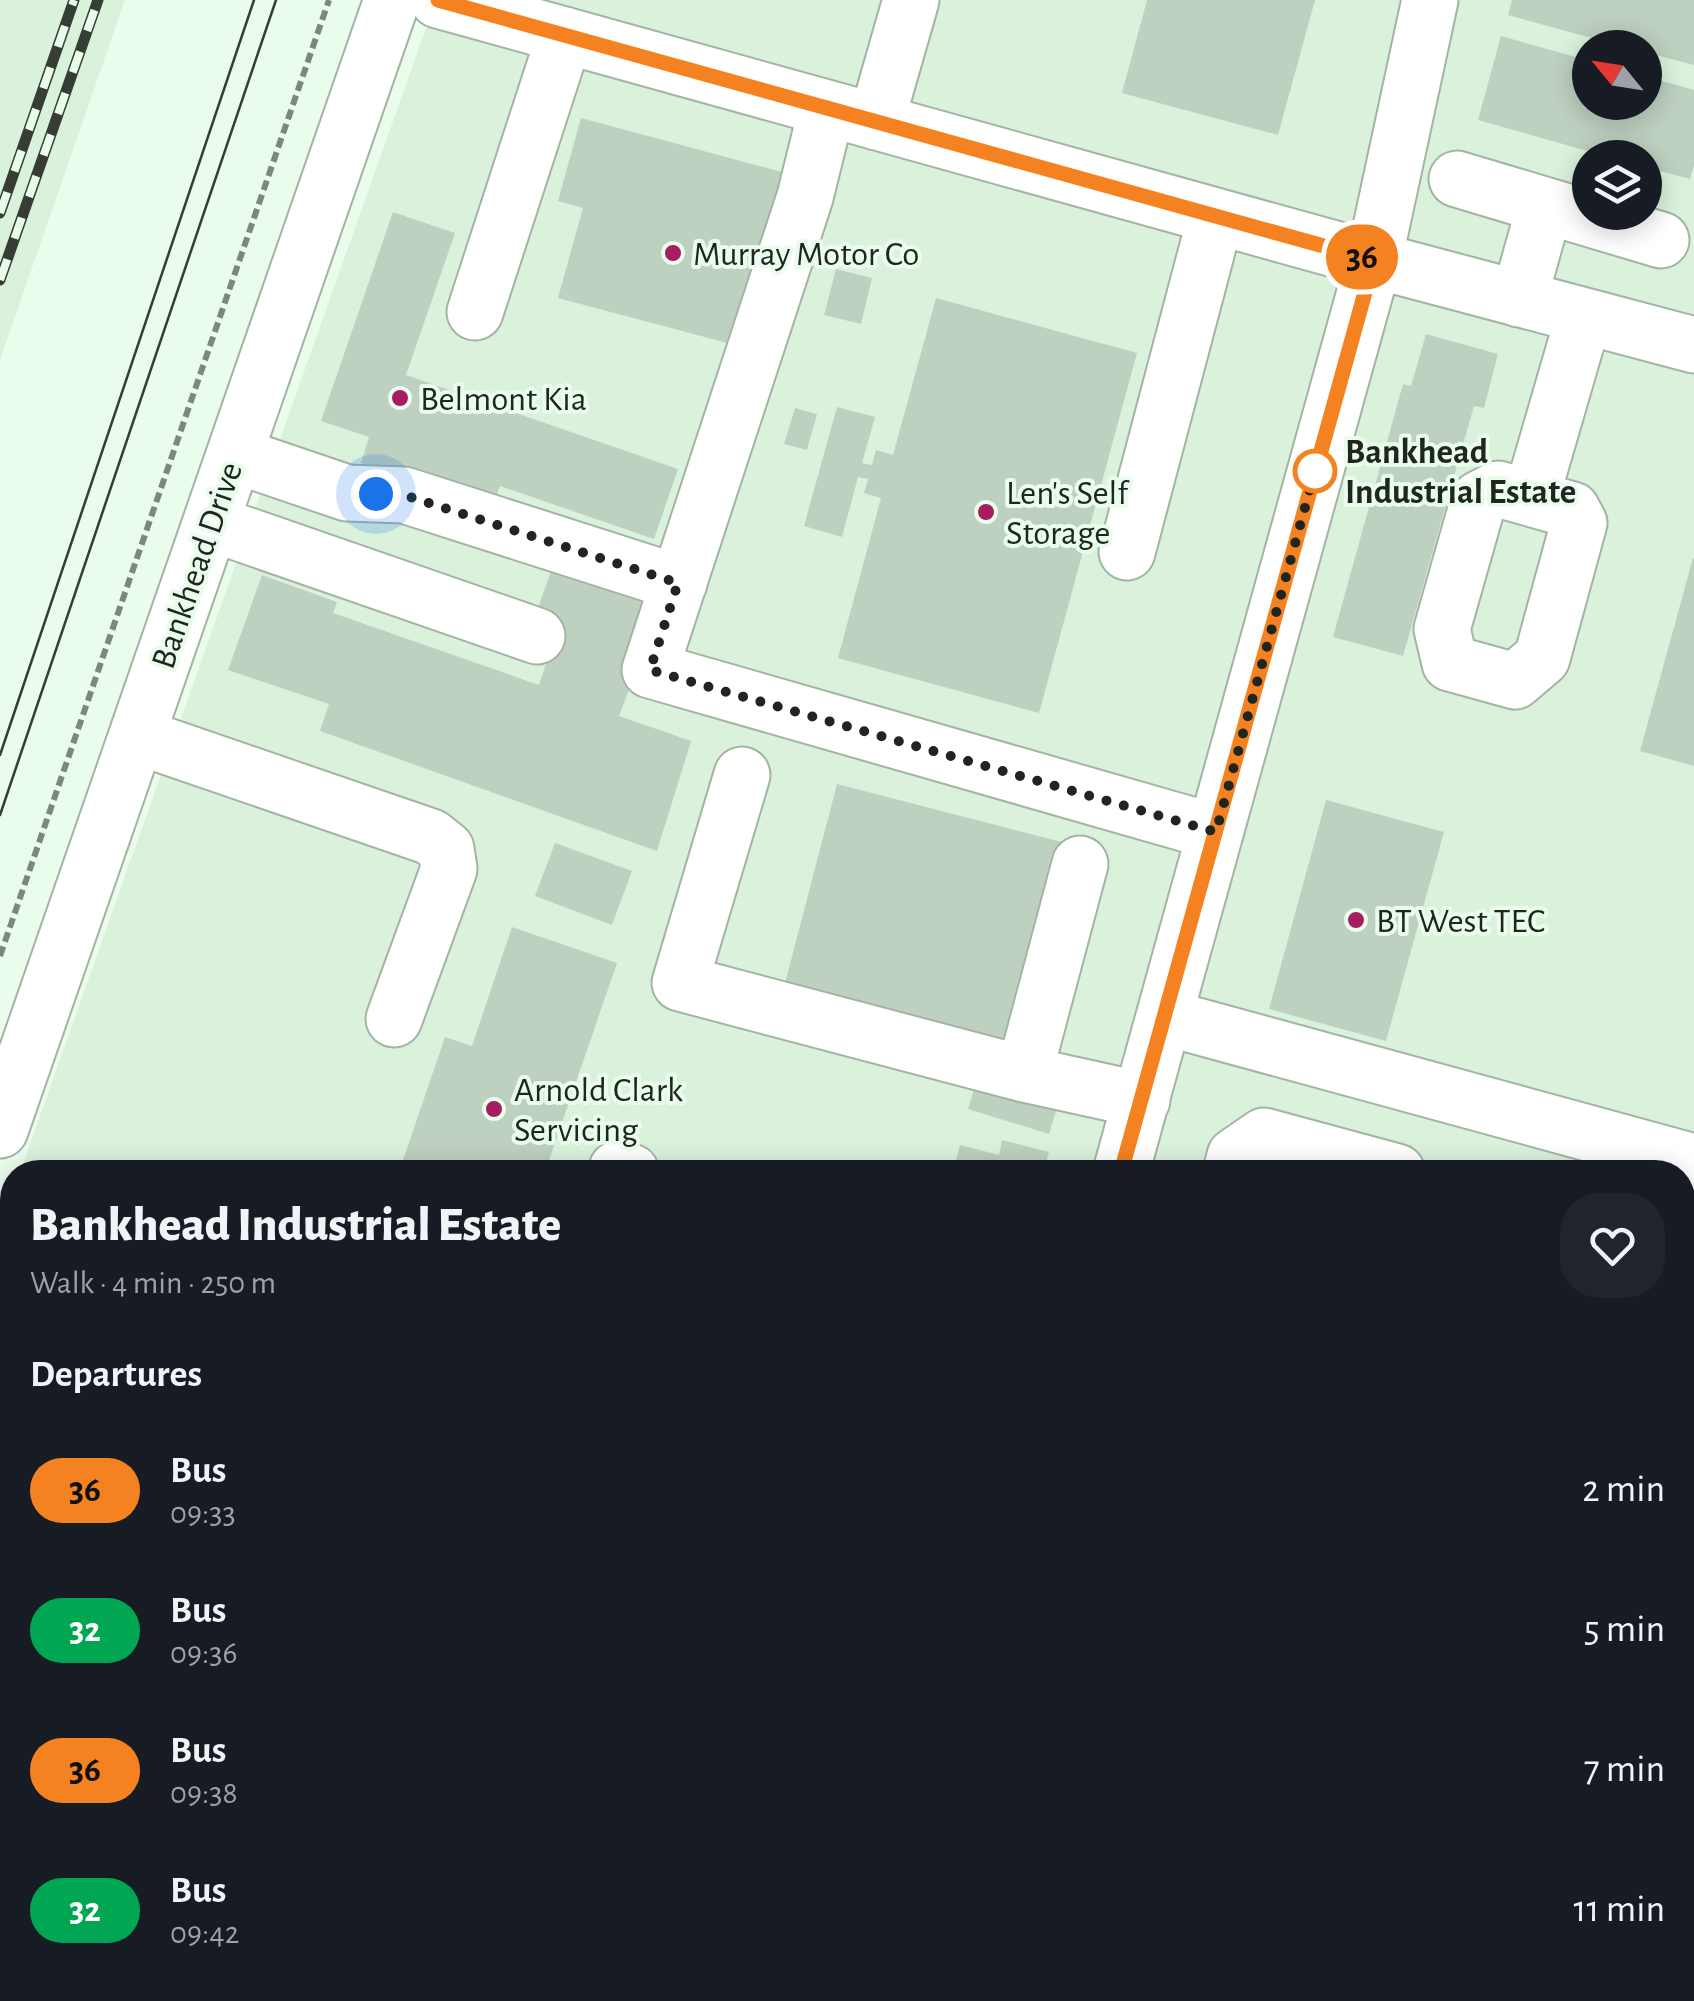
<!DOCTYPE html>
<html lang="en">
<head>
<meta charset="utf-8">
<style>
	:root { --surface:#171b24; --page:#20242c; --text:#f1f3f6; --muted:#9ea1a6 }
	body { margin:0; font-family:"Alegreya Sans",sans-serif; background:var(--page); color:var(--text); height:100vh; display:flex; flex-direction:column; font-size:38px; white-space:nowrap }
	* { box-sizing:border-box; margin:0 }
	p { font-size:32px; color:var(--muted) }
	.icon { flex:none; width:55px; height:55px; fill:none; stroke:currentColor; stroke-width:2; stroke-linecap:round; stroke-linejoin:round }
	.map { position:relative; flex:1; overflow:hidden }
	.details { position:absolute; left:0px; top:1160px; width:1695px; height:842px; display:flex; flex-direction:column; background:var(--surface); border-radius:40px 40px 0 0; box-shadow:0 5px 25px #0003 }
	.details>* { flex:none }
	.badge { padding:0 20px; border-radius:32px; font-size:35px; line-height:65px }
	.needle { width:65px; rotate:300deg }
	.fabs { position:absolute; left:1572px; top:30px; display:grid; gap:20px }
	.fabs a { display:grid; place-items:center; width:90px; height:90px; border-radius:50%; background:var(--surface); box-shadow:0 5px 25px #0003; font-size:50px }
	.you { position:absolute; width:50px; height:50px; margin:-25px; border:8px solid #fff; border-radius:50%; background:#1a73e8; box-shadow:0 0 0 15px #1a73e833 }
	.map>.badge { position:absolute; translate:-50% -50%; box-shadow:0 0 0 5px #fff }
	h2 { padding:0 30px; font-size:38px; line-height:90px }
	.round { display:grid; place-items:center; flex:none; width:105px; height:105px; border-radius:40px; background:var(--page) }
	.headline { display:flex; align-items:center; justify-content:space-between; height:170px; padding:0 30px }
	h1 { font-size:48px; font-weight:800; line-height:75px }
	ul { padding:0; list-style:none }
	li { display:flex; align-items:center; gap:30px; height:140px; padding:0 30px }
	li div { flex:1 }
	li b { display:block; font-size:38px }
	li em { font-style:normal }
	li .badge { min-width:110px; font-weight:700; text-align:center }
	.map>svg:first-child { display:block }
	.built { fill:#daf2dc; fill-rule:evenodd }
	.building { fill:#bed0bf }
	.lines { fill:none; stroke-linecap:round; stroke-linejoin:round }
	.minor-casing { stroke:#a3b4a4; stroke-width:59 }
	.path { stroke:#7c887c; stroke-width:6; stroke-dasharray:10 5; stroke-linecap:butt }
	.minor { stroke:#fff; stroke-width:55 }
	.tram { stroke:#353d35; stroke-width:2.5 }
	.rail-casing { stroke:#353d35; stroke-width:11 }
	.rail { stroke:#eafceb; stroke-width:8; stroke-dasharray:22; stroke-linecap:butt }
	.line-casing { stroke:#fff; stroke-width:22 }
	.line { stroke:#f58220; stroke-width:15 }
	.walk { stroke:#1f261f; stroke-width:10; stroke-dasharray:0 18 }
	.poi-dot { fill:#a71d61; stroke:#eafceb; stroke-width:4 }
	.stop-dot { fill:#fff; stroke:#f58220; stroke-width:5 }
	.labels { text-anchor:middle; stroke-width:8; stroke-linejoin:round; paint-order:stroke }
	.poi-label { font-size:35px; fill:#1f261f; stroke:#eafceb; text-anchor:start }
	.stop-label { font-size:35px; font-weight:bold; fill:#1f261f; stroke:#eafceb; text-anchor:start }
	.street-label { font-size:35px; fill:#1f261f; stroke:#eafceb }
</style>
</head>
<body>
<div class="map">
<svg width="1694" height="2001" viewBox="0 0 1694 2001">
	<rect width="100%" height="100%" fill="#eafceb"/>
	<!-- built -->
	<path class="built" d="M 0,0 L 125,0 L 0,360 Z
		M 436,0 L 1694,0 L 1694,2001 L 0,2001 L 0,1228 L 12,1193 L 12,1990 L 1682,1990 L 1682,1172 L 20,1172 ZM 1590,48 L 1645,48 L 1645,102 L 1590,102 ZM 1590,158 L 1645,158 L 1645,212 L 1590,212 Z"/>
	<!-- building -->
	<path class="building" d="M 1147,0 L 1315,0 L 1278,135 L 1122,93 Z
		M 1512,0 L 1694,0 L 1694,65 L 1645,52 L 1645,48 L 1628,48 L 1508,15 Z
		M 1501,36 L 1590,61 L 1590,102 L 1645,102 L 1645,76 L 1694,90 L 1694,165 L 1690,179 L 1645,167 L 1645,158 L 1612,158 L 1478,120 Z
		M 581,118 L 797,176 L 750,349 L 558,298 L 583,208 L 558,201 Z
		M 393,212 L 455,233 L 406,375 L 678,469 L 654,539 L 500,486 L 492,508 L 361,463 L 369,437 L 321,421 Z
		M 836,269 L 872,278 L 861,324 L 824,315 Z
		M 936,298 L 1137,353 L 1039,713 L 838,658 L 881,498 L 864,493 L 868,479 L 858,477 L 842,537 L 804,526 L 837,407 L 875,417 L 862,463 L 872,465 L 876,450 L 893,455 Z
		M 1426,334 L 1498,354 L 1484,408 L 1474,406 L 1403,656 L 1333,637 L 1403,384 L 1411,386 Z
		M 795,408 L 817,414 L 807,450 L 784,444 Z
		M 1693,558 L 1694,558 L 1694,766 L 1640,751 Z
		M 555,560 L 665,595 L 619,716 L 691,741 L 657,851 L 320,731 L 329,704 L 228,670 L 262,575 L 337,602 L 333,613 L 539,685 L 561,620 L 538,608 Z
		M 837,784 L 1069,844 L 1016,1047 L 784,987 Z
		M 1326,800 L 1444,832 L 1386,1041 L 1269,1009 Z
		M 555,843 L 632,871 L 612,925 L 535,896 Z
		M 512,927 L 617,963 L 545,1172 L 399,1172 L 445,1037 L 472,1046 Z
		M 976,1083 L 1057,1108 L 1049,1134 L 968,1109 Z
		M 1002,1140 L 1049,1152 L 1043,1172 L 953,1172 L 960,1145 L 999,1155 Z
		M 1682,1272 L 1694,1275 L 1694,1311 L 1684,1349 Z
		M 0,1308 L 12,1312 L 12,1459 L 0,1454 Z
		M 0,1802 L 12,1805 L 12,1865 L 0,1862 Z
		M 742,1990 L 834,1990 L 836,1991 L 834,2001 L 739,2001 Z"/>
	<g class="lines">
		<defs>
			<path id="minor" d="M 438,0 L 1374,260 L 1694,345
				M 827,108 L 805,197 L 650,670 L 1215,832
				M 876,122 L 911,0
				M 1457,179 L 1661,240
				M 1519,299 L 1545,206
				M 475,312 L 565,35
				M 235,455 L 347,493 L 404,495 L 679,583
				M 1498,489 L 1572,510 L 1579,523 L 1542,658 L 1515,681 L 1450,663 L 1442,629 L 1479,499 Z
				M 1531,498 L 1584,316
				M 211,523 L 537,636
				M 1127,552 L 1216,216
				M 137,736 L 431,837 L 446,849 L 449,869 L 394,1019
				M 742,775 L 680,983 L 1024,1074
				M 1080,864 L 1024,1074 L 1142,1100
				M 1164,1017 L 1694,1162
				M 0,1130 L 392,0
				M 616,1172 L 617,1169 L 631,1172
				M 1121,1172 L 1374,260 L 1430,0
				M 1231,1172 L 1235,1156 L 1264,1136 L 1397,1172
				M 1682,1250 L 1694,1254
				M 1682,1489 L 1694,1480
				M 0,1729 L 12,1732
				M 1144,1990 L 1191,2001
				M 590,2001 L 592,1990
				M 982,2001 L 984,1990
				M 1084,2001 L 1087,1990
				M 1683,2001 L 1694,1960"/>
		</defs>
		<!-- minor casing -->
		<use href="#minor" class="minor-casing"/>
		<!-- path -->
		<path class="path" d="M 0,956 L 329,0"/>
		<!-- minor -->
		<use href="#minor" class="minor"/>
		<!-- tram -->
		<path class="tram" d="M 0,755 L 254,0
			M 0,815 L 276,0"/>
		<defs>
			<path id="rail" d="M 0,213 L 74,0
				M 0,280 L 98,0"/>
		</defs>
		<!-- rail casing -->
		<use href="#rail" class="rail-casing"/>
		<!-- rail -->
		<use href="#rail" class="rail"/>
	</g>
	<g class="lines">
		<defs>
			<path id="line" d="M 438,0 L 1374,260 L 1121,1172"/>
		</defs>
		<!-- line casing -->
		<use href="#line" class="line-casing"/>
		<!-- line -->
		<use href="#line" class="line"/>
		<!-- walk -->
		<path class="walk" d="M 376,494 L 404,495 L 678,583 L 650,670 L 1216,832 L 1315,471"/>
	</g>
	<!-- markers -->
	<g class="poi-dot">
		<circle cx="673" cy="253" r="10"/>
		<circle cx="400" cy="398" r="10"/>
		<circle cx="986" cy="512" r="10"/>
		<circle cx="1356" cy="920" r="10"/>
		<circle cx="494" cy="1109" r="10"/>
	</g>
	<circle class="stop-dot" cx="1315" cy="471" r="20"/>
	<g class="labels">
		<!-- poi labels -->
		<g class="poi-label">
			<text x="693" y="265">Murray Motor Co</text>
			<text x="420" y="410">Belmont Kia</text>
			<text x="1006" y="504">Len's Self<tspan x="1006" dy="40">Storage</tspan></text>
			<text x="1376" y="932">BT West TEC</text>
			<text x="514" y="1101">Arnold Clark<tspan x="514" dy="40">Servicing</tspan></text>
		</g>
		<!-- stop labels -->
		<g class="stop-label">
			<text x="1345" y="463">Bankhead<tspan x="1345" dy="40">Industrial Estate</tspan></text>
		</g>
		<!-- street labels -->
		<g class="street-label">
			<text transform="translate(196 565) rotate(-71)" y="12">Bankhead Drive</text>
		</g>
	</g>
</svg>
<div class="fabs">
<a><svg class="needle" viewBox="-14 -14 28 28"><path d="M0-13l5 13h-10z" fill="#e53935"/><path d="M0 13l5-13h-10z" fill="#9ea1a6"/></svg></a>
<a><svg class="icon" aria-label="layers" viewBox="0 0 24 24"><path d="M12 4l9 5-9 5-9-5zM3 14l9 5 9-5"/></svg></a>
</div>
<div class="you" style="left:376px;top:494px"></div>
<b class="badge" style="left:1362px;top:257px;background:#f58220;color:#111">36</b>
<section class="details">
<div class="headline"><div><h1>Bankhead Industrial Estate</h1><p>Walk · 4 min · 250 m</p></div><a class="round"><svg class="icon" aria-label="heart" viewBox="0 0 24 24"><path d="M12 20l-8-8c-3-5 5-10 8-4 3-6 11-1 8 4z"/></svg></a></div>
<h2>Departures</h2>
<ul>
<li><span class="badge" style="background:#f58220;color:#111">36</span><div><b>Bus</b><p>09:33</p></div><em>2 min</em></li>
<li><span class="badge" style="background:#00a651;color:#fff">32</span><div><b>Bus</b><p>09:36</p></div><em>5 min</em></li>
<li><span class="badge" style="background:#f58220;color:#111">36</span><div><b>Bus</b><p>09:38</p></div><em>7 min</em></li>
<li><span class="badge" style="background:#00a651;color:#fff">32</span><div><b>Bus</b><p>09:42</p></div><em>11 min</em></li>
</ul>
</section>
</div>
</body>
</html>
